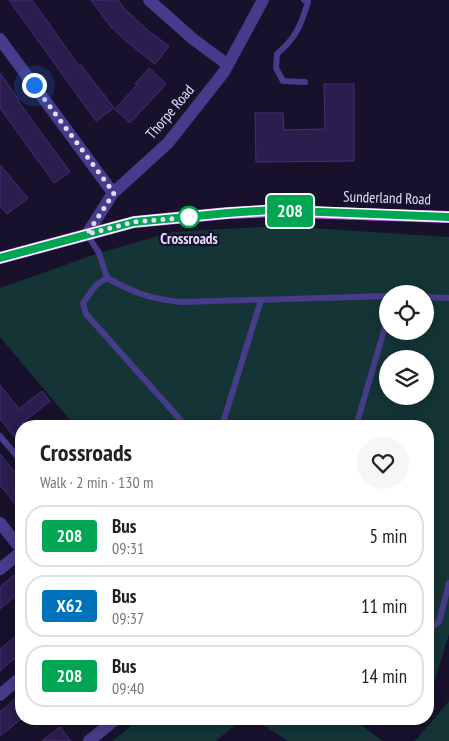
<!DOCTYPE html>
<html lang="en">
<head>
<meta charset="utf-8">
<style>
	:root { --surface:#fff; --page:#f6f6f6; --text:#222; --muted:#767676; --line:#e0e0e0 }
	body { margin:0; font-family:"PT Sans Narrow",sans-serif; background:var(--page); color:var(--text); height:100vh; display:flex; flex-direction:column; font-size:19px; white-space:nowrap }
	* { box-sizing:border-box; margin:0 }
	p { font-size:16px; color:var(--muted) }
	.icon { flex:none; width:28px; height:28px; fill:none; stroke:currentColor; stroke-width:2; stroke-linecap:round; stroke-linejoin:round }
	.map { position:relative; flex:1; overflow:hidden }
	.sheet { position:absolute; left:15px; top:420px; width:419px; height:305px; display:flex; flex-direction:column; background:var(--surface); border-radius:20px; box-shadow:0 2px 12px #0003 }
	.sheet>* { flex:none }
	.badge { padding:0 10px; border-radius:4px; font-size:18px; line-height:32px }
	.tools { position:absolute; left:379px; top:285px; display:grid; gap:10px }
	.tools a { display:grid; place-items:center; width:55px; height:55px; border-radius:50%; background:var(--surface); box-shadow:0 2px 12px #0003; font-size:25px }
	.you { position:absolute; width:25px; height:25px; margin:-12px; border:4px solid #fff; border-radius:50%; background:#1a73e8; box-shadow:0 0 0 8px #1a73e833 }
	.map>.badge { position:absolute; translate:-50% -50%; box-shadow:0 0 0 2px #fff }
	.round { display:grid; place-items:center; flex:none; width:52px; height:52px; border-radius:26px; background:var(--page) }
	.overview { display:flex; align-items:center; justify-content:space-between; height:85px; padding:0 25px }
	h1 { font-size:24px; font-weight:600; line-height:38px }
	ul { padding:0; list-style:none }
	li { display:flex; align-items:center; gap:15px; height:62px; margin:0 10px 8px; padding:0 15px; border:2px solid var(--line); border-radius:20px }
	li div { flex:1 }
	li b { display:block; font-size:19px }
	li em { font-style:normal }
	li .badge { min-width:55px; font-weight:700; text-align:center }
	.map>svg:first-child { display:block }
	.green { fill:#143436; fill-rule:evenodd }
	.building { fill:#2b1d4d; stroke:#442f79 }
	.lines { fill:none; stroke-linecap:round; stroke-linejoin:round }
	.lane { stroke:#463c8b; stroke-width:6 }
	.street { stroke:#463c8b; stroke-width:12 }
	.primary { stroke:#d363ff; stroke-width:12 }
	.line-casing { stroke:#fff; stroke-width:11 }
	.line { stroke:#00a651; stroke-width:8 }
	.walk { stroke:#e3dcff; stroke-width:5; stroke-dasharray:0 9 }
	.stop-dot { fill:#fff; stroke:#00a651; stroke-width:2.5 }
	.labels { text-anchor:middle; stroke-width:4.5; stroke-linejoin:round; paint-order:stroke }
	.street-label { font-size:15px; fill:#e3dcff; stroke:#18112c }
	.stop-label { font-size:15px; font-weight:bold; fill:#e3dcff; stroke:#18112c }
</style>
</head>
<body>
<div class="map">
<svg width="449" height="741" viewBox="0 0 449 741">
	<rect width="100%" height="100%" fill="#18112c"/>
	<!-- green -->
	<path class="green" d="M 279,226 L 449,237 L 449,634 L 428,702 L 428,426 L 75,426 L 0,337 L 0,288 L 99,253 L 172,232 ZM 388,294 L 425,294 L 425,331 L 388,331 ZM 388,359 L 425,359 L 425,396 L 388,396 Z
		M 449,701 L 449,741 L 415,741 Z
		M 140,719 L 242,719 L 216,741 L 112,741 Z
		M 253,719 L 353,719 L 383,741 L 288,741 Z"/>
	<!-- building -->
	<path class="building" d="M 9,0 L 32,0 L 79,66 L 81,65 L 114,108 L 96,121 Z
		M 91,0 L 118,0 L 124,8 L 146,29 L 169,46 L 155,64 L 126,41 L 111,27 Z
		M 149,68 L 166,84 L 130,123 L 115,109 L 137,85 L 135,84 Z
		M 0,73 L 19,100 L 18,101 L 70,172 L 54,183 L 0,108 Z
		M 324,84 L 354,84 L 354,161 L 256,162 L 255,113 L 283,113 L 284,130 L 325,129 Z
		M 0,165 L 28,198 L 7,214 L 0,206 Z
		M 0,385 L 19,409 L 42,391 L 50,401 L 21,424 L 21,445 L 0,419 Z
		M 0,454 L 21,480 L 21,511 L 0,485 Z
		M 14,575 L 21,585 L 21,591 L 0,609 L 0,587 Z
		M 21,632 L 21,653 L 0,671 L 0,649 Z
		M 21,694 L 21,719 L 0,736 L 0,712 Z
		M 60,727 L 71,741 L 42,741 Z"/>
	<g class="lines">
		<!-- lane -->
		<path class="lane" d="M 304,0 L 308,2 C 301,25 296,38 277,54 L 276,68 L 283,81 L 305,82
			M 87,234 L 99,253 L 107,278 L 96,285 L 83,303 L 86,314 L 186,426
			M 107,278 C 135,293 150,299 181,302 L 388,296
			M 425,297 L 449,298
			M 222,426 L 261,300
			M 356,426 L 388,317
			M 0,436 L 21,461
			M 428,630 L 439,622 L 449,583"/>
		<!-- street -->
		<path class="street" d="M 149,0 L 193,39 L 228,65
			M 0,39 L 113,193
			M 87,234 L 113,193 L 168,143 L 224,72 L 263,0
			M 0,523 L 21,549
			M 0,569 L 21,552
			M 0,695 L 21,677
			M 89,741 L 116,719"/>
		<!-- primary -->
		<path class="primary" d="M 0,258 L 134,222 L 228,213 L 271,211 L 449,217"/>
	</g>
	<g class="lines">
		<defs>
			<path id="line" d="M 0,258 L 134,222 L 228,213 L 271,210 L 449,217"/>
		</defs>
		<!-- line casing -->
		<use href="#line" class="line-casing"/>
		<!-- line -->
		<use href="#line" class="line"/>
		<!-- walk -->
		<path class="walk" d="M 34,85 L 114,193 L 87,234 L 134,222 L 191,217 L 189,217"/>
	</g>
	<!-- markers -->
	<circle class="stop-dot" cx="189" cy="217" r="10"/>
	<g class="labels">
		<!-- street labels -->
		<g class="street-label">
			<text transform="translate(170 112) rotate(-50)" y="5">Thorpe Road</text>
			<text transform="translate(387 198) rotate(2)" y="5">Sunderland Road</text>
		</g>
		<!-- stop labels -->
		<g class="stop-label">
			<text x="189" y="244">Crossroads</text>
		</g>
	</g>
</svg>
<div class="tools">
<a><svg class="icon" aria-label="locate" viewBox="0 0 24 24"><circle cx="12" cy="12" r="6"/><path d="M12 2v4M12 18v4M2 12h4M18 12h4"/></svg></a>
<a><svg class="icon" aria-label="layers" viewBox="0 0 24 24"><path d="M12 4l9 5-9 5-9-5zM3 14l9 5 9-5"/></svg></a>
</div>
<div class="you" style="left:34px;top:85px"></div>
<b class="badge" style="left:290px;top:211px;background:#00a651;color:#fff">208</b>
<section class="sheet">
<div class="overview"><div><h1>Crossroads</h1><p>Walk · 2 min · 130 m</p></div><a class="round"><svg class="icon" aria-label="heart" viewBox="0 0 24 24"><path d="M12 20l-8-8c-3-5 5-10 8-4 3-6 11-1 8 4z"/></svg></a></div>
<ul>
<li><span class="badge" style="background:#00a651;color:#fff">208</span><div><b>Bus</b><p>09:31</p></div><em>5 min</em></li>
<li><span class="badge" style="background:#0072bc;color:#fff">X62</span><div><b>Bus</b><p>09:37</p></div><em>11 min</em></li>
<li><span class="badge" style="background:#00a651;color:#fff">208</span><div><b>Bus</b><p>09:40</p></div><em>14 min</em></li>
</ul>
</section>
</div>
</body>
</html>
